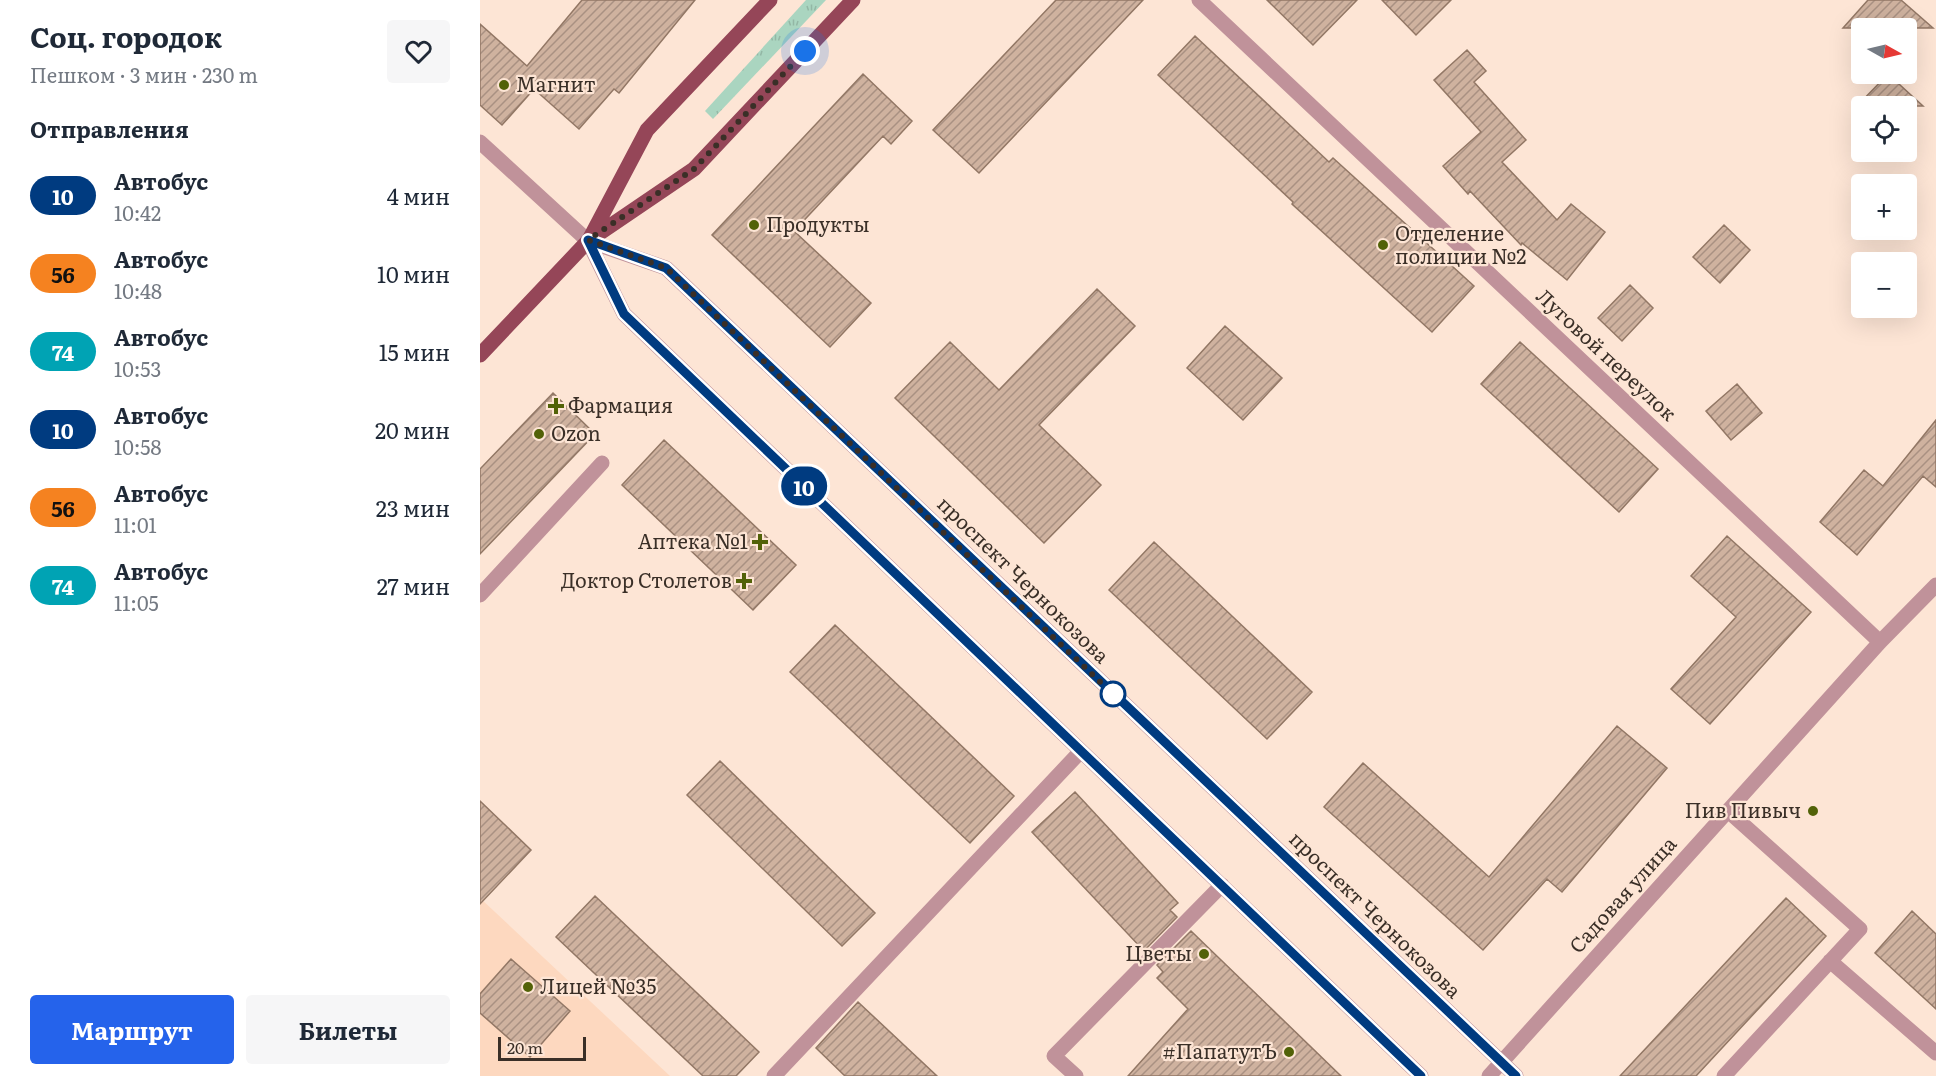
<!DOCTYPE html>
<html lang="ru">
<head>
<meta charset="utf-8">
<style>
	:root { --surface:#fff; --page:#f6f6f7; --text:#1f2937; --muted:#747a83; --accent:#2563eb }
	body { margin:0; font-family:Literata,serif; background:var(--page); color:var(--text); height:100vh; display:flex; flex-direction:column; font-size:22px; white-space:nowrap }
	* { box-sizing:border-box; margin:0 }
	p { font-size:20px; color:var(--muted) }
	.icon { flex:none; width:33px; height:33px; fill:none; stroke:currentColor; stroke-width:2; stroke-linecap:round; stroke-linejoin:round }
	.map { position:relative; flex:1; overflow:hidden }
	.sheet { display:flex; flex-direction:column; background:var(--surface); width:480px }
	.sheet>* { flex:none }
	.badge { padding:0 12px; border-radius:20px; font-size:21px; line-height:39px }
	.needle { width:39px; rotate:98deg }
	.fabs { position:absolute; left:1371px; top:18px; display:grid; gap:12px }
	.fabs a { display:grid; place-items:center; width:66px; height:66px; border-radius:6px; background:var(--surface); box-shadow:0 6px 24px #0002; font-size:30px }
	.scale { position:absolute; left:18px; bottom:15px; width:88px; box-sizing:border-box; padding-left:6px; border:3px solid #3a2f27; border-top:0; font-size:16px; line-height:21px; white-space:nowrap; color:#3a2f27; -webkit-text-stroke:4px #fde5d5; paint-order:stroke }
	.you { position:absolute; width:30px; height:30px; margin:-15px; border:4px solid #fff; border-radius:50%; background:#1a73e8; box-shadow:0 0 0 9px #1a73e833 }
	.map>.badge { position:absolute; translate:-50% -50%; box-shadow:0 0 0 3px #fff }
	h2 { padding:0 30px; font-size:22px; line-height:54px }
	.round { display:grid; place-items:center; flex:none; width:63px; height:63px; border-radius:6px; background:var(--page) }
	.head { display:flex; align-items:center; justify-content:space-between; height:102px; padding:0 30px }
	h1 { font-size:28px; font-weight:700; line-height:45px }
	.button { display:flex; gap:12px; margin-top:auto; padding:12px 30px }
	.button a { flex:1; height:69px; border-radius:6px; background:var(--accent); color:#fff; font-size:24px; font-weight:700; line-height:69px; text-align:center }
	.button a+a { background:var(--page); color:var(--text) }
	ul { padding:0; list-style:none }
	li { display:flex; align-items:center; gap:18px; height:78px; padding:0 30px }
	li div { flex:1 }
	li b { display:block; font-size:22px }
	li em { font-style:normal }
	li .badge { min-width:66px; font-weight:700; text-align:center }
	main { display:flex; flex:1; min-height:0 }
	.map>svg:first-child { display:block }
	.built { fill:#fdd8bf }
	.grass { fill:url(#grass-tufts) }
	.building { fill:url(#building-hatch); stroke:#927765; stroke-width:1.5 }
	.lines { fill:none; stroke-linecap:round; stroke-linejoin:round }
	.minor { stroke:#c0929a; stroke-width:15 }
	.major { stroke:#954658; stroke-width:15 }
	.line-casing { stroke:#fff; stroke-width:14 }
	.line { stroke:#003b80; stroke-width:9 }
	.walk { stroke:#3a2f27; stroke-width:6; stroke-dasharray:0 10.8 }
	.poi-dot { fill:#526208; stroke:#fde5d5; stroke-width:2 }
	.stop-dot { fill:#fff; stroke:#003b80; stroke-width:3 }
	.labels { text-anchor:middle; stroke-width:4.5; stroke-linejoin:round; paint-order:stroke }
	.poi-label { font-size:20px; fill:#3a2f27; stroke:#fde5d5; text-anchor:start }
	.street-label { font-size:20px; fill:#3a2f27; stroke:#fde5d5 }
</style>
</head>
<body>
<main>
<section class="sheet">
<div class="head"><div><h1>Соц. городок</h1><p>Пешком · 3 мин · 230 m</p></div><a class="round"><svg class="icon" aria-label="heart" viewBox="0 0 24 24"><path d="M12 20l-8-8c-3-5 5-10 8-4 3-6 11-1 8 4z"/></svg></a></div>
<h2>Отправления</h2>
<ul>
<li><span class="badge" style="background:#003b80;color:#fff">10</span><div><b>Автобус</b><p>10:42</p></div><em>4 мин</em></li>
<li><span class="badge" style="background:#f58220;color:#111">56</span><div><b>Автобус</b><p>10:48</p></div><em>10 мин</em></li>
<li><span class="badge" style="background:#00a3b4;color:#fff">74</span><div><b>Автобус</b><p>10:53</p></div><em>15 мин</em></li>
<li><span class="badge" style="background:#003b80;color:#fff">10</span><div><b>Автобус</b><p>10:58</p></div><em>20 мин</em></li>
<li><span class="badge" style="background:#f58220;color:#111">56</span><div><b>Автобус</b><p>11:01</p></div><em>23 мин</em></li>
<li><span class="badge" style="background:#00a3b4;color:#fff">74</span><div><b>Автобус</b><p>11:05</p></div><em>27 мин</em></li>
</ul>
<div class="button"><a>Маршрут</a><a>Билеты</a></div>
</section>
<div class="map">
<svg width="1456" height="1076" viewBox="0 0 1456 1076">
	<defs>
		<pattern id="grass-tufts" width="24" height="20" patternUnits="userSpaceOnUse" patternTransform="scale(1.5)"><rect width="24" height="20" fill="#aad5c0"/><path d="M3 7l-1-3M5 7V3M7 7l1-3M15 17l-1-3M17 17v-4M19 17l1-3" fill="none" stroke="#93b7a5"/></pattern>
		<pattern id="building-hatch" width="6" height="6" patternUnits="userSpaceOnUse" patternTransform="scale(1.5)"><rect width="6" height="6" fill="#cfb29f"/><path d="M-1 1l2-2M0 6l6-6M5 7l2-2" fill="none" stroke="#a99182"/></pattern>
	</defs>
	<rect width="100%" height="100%" fill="#fde5d5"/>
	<!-- built -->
	<path class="built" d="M 0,898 L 190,1076 L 0,1076 Z"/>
	<!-- grass -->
	<path class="grass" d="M 326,0 L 346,0 L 233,119 L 225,111 Z"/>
	<!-- building -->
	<path class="building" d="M 102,0 L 215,0 L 139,93 L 134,89 L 99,129 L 54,89 L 22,125 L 0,105 L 0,24 L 47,66 Z
		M 576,0 L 663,0 L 499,173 L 453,130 Z
		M 787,0 L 877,0 L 833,45 Z
		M 902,0 L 971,0 L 936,35 Z
		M 1388,0 L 1421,0 L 1453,28 L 1363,28 Z
		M 715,36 L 849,162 L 853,158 L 994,286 L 952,332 L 812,204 L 813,202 L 678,75 Z
		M 987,50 L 1006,71 L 994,82 L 1046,140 L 1022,162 L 1077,220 L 1091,204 L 1125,232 L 1087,280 L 1042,243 L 1041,245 L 990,191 L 988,194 L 963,166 L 1001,132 L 954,80 Z
		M 383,74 L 432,121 L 411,144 L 403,136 L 314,231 L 391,303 L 350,347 L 232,235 Z
		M 1408,74 L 1443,106 L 1377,106 Z
		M 1244,225 L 1270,250 L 1240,283 L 1213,257 Z
		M 1150,285 L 1173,308 L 1142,341 L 1118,318 Z
		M 617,289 L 655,326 L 559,425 L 621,485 L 564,543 L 415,398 L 470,342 L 519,390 Z
		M 745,326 L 802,378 L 763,420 L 707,368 Z
		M 1040,342 L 1178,469 L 1139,512 L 1001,384 Z
		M 1257,384 L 1282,413 L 1251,440 L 1226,411 Z
		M 73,393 L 115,434 L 0,554 L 0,469 Z
		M 1456,420 L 1456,487 L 1443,476 L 1377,555 L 1340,522 L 1384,470 L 1403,486 Z
		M 184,440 L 316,565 L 273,610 L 142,485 Z
		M 1247,536 L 1331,612 L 1230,724 L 1191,689 L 1256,617 L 1211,576 Z
		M 674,542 L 832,692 L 787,739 L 629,590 Z
		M 355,625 L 534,796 L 490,843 L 310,672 Z
		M 1137,726 L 1187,768 L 1082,892 L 1067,879 L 1003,950 L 844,807 L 883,763 L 1009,877 Z
		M 240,761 L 395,913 L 362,946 L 207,795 Z
		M 595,792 L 698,903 L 690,910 L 697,917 L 664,951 L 552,832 Z
		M 0,801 L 51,850 L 0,904 Z
		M 115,896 L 279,1052 L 256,1076 L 223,1076 L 76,937 Z
		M 1306,898 L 1346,936 L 1216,1076 L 1140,1076 Z
		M 1432,911 L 1456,934 L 1456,1009 L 1395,953 Z
		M 711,931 L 861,1076 L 648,1076 L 708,1009 L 677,978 L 683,972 L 677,965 Z
		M 31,959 L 90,1011 L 50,1057 L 0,1013 L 0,994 Z
		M 378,1002 L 457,1076 L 365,1076 L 336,1048 Z"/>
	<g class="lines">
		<!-- minor -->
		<path class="minor" d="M 719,0 L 1400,642
			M 0,142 L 108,241 L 144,314 L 941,1076
			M 108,241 L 186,268 L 1036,1076
			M 0,595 L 122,463
			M 1350,961 L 1456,1053
			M 294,1076 L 601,751
			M 596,1076 L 574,1056 L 742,885
			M 1009,1076 L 1400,642 L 1456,585
			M 1244,1076 L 1380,929 L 1248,811"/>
		<!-- major -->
		<path class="major" d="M 110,238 L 167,130 L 290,0
			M 0,355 L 108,241 L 214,169 L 373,0"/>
	</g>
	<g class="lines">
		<defs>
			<path id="line" d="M 941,1076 L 144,314 L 108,240 L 186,268 L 1036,1076"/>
		</defs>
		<!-- line casing -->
		<use href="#line" class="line-casing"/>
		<!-- line -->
		<use href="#line" class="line"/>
		<!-- walk -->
		<path class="walk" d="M 325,51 L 214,169 L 108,240 L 186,268 L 637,698 L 633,694"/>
	</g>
	<!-- markers -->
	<g class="poi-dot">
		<circle cx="24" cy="85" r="6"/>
		<circle cx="274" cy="225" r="6"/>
		<circle cx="903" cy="245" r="6"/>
		<path d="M73 397h6v6h6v6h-6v6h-6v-6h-6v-6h6z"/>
		<circle cx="59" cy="434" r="6"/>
		<path d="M277 533h6v6h6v6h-6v6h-6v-6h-6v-6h6z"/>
		<path d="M261 572h6v6h6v6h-6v6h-6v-6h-6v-6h6z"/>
		<circle cx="1333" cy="811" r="6"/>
		<circle cx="724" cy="954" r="6"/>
		<circle cx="48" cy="987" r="6"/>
		<circle cx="809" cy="1052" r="6"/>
	</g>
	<circle class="stop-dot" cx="633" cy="694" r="12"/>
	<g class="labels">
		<!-- poi labels -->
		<g class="poi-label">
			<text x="36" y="92">Магнит</text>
			<text x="286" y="232">Продукты</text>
			<text x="915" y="241">Отделение<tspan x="915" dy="23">полиции №2</tspan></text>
			<text x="88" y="413">Фармация</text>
			<text x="71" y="441">Ozon</text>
			<text x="268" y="549" text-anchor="end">Аптека №1</text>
			<text x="252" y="588" text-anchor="end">Доктор Столетов</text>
			<text x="1321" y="818" text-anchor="end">Пив Пивыч</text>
			<text x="712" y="961" text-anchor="end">Цветы</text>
			<text x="60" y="994">Лицей №35</text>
			<text x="797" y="1059" text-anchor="end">#ПапатутЪ</text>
		</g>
		<!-- street labels -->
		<g class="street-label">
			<text transform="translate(1126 355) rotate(43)" y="7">Луговой переулок</text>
			<text transform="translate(543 580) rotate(44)" y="7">проспект Чернокозова</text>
			<text transform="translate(1143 895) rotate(-48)" y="7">Садовая улица</text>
			<text transform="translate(895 915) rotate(44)" y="7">проспект Чернокозова</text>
		</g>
	</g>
</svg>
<div class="fabs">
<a><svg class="needle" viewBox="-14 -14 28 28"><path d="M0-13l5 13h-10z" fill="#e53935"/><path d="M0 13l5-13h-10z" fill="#747a83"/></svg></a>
<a><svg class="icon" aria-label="locate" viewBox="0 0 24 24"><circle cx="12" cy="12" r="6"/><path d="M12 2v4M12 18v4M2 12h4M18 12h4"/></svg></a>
<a>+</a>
<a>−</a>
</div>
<div class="scale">20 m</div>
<div class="you" style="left:325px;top:51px"></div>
<b class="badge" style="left:324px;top:486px;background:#003b80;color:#fff">10</b>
</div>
</main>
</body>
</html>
